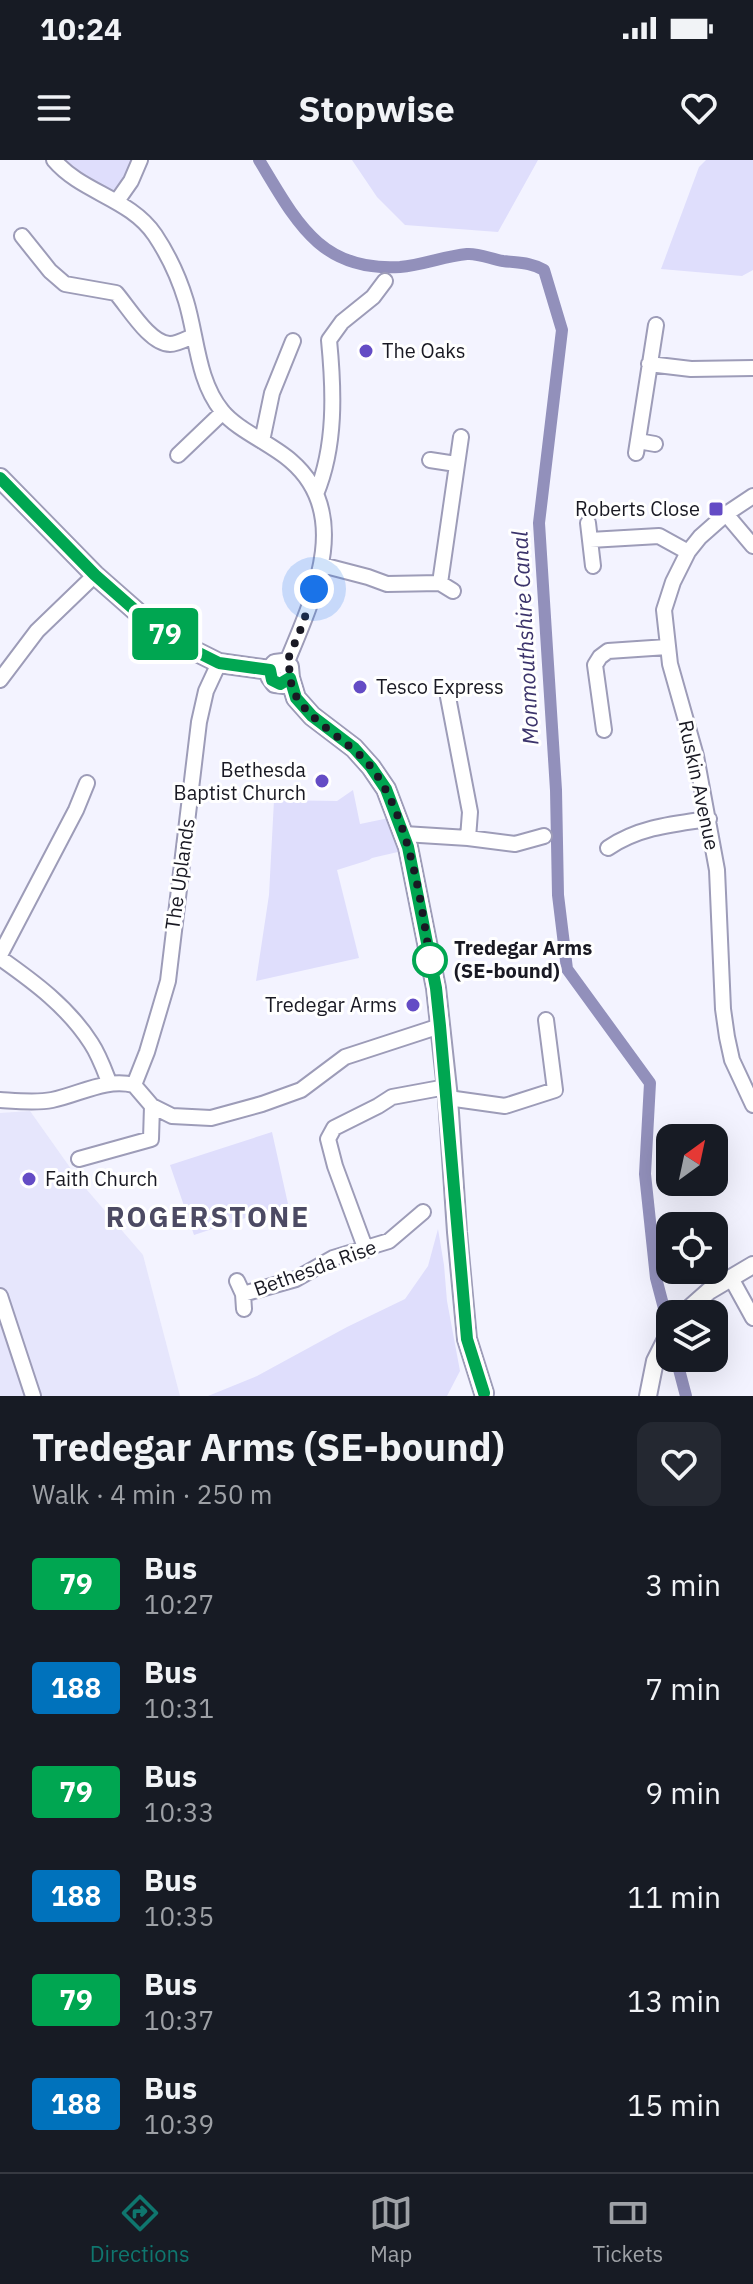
<!DOCTYPE html>
<html lang="en">
<head>
<meta charset="utf-8">
<style>
	:root { --surface:#171b24; --page:#242831; --text:#f1f3f6; --muted:#9ea1a6; --line:#363941; --accent:#0f766e }
	body { margin:0; font-family:"IBM Plex Sans",sans-serif; background:var(--page); color:var(--text); height:100vh; display:flex; flex-direction:column; font-size:30px; white-space:nowrap }
	* { box-sizing:border-box; margin:0 }
	p { font-size:26px; color:var(--muted) }
	.icon { flex:none; width:44px; height:44px; fill:none; stroke:currentColor; stroke-width:2; stroke-linecap:round; stroke-linejoin:round }
	.map { position:relative; height:1236px; overflow:hidden }
	.panel { display:flex; flex-direction:column; background:var(--surface); flex:1 }
	.panel>* { flex:none }
	.badge { padding:0 16px; border-radius:6px; font-size:28px; line-height:52px }
	.needle { width:52px; rotate:33deg }
	.buttons { position:absolute; left:656px; top:964px; display:grid; gap:16px }
	.buttons a { display:grid; place-items:center; width:72px; height:72px; border-radius:16px; background:var(--surface); box-shadow:0 8px 32px #0002; font-size:40px }
	.you { position:absolute; width:40px; height:40px; margin:-20px; border:6px solid #fff; border-radius:50%; background:#1a73e8; box-shadow:0 0 0 12px #1a73e833 }
	.map>.badge { position:absolute; translate:-50% -50%; box-shadow:0 0 0 4px #fff }
	.round { display:grid; place-items:center; flex:none; width:84px; height:84px; border-radius:16px; background:var(--page) }
	.head { display:flex; align-items:center; justify-content:space-between; height:136px; padding:0 32px }
	h1 { font-size:38px; font-weight:700; line-height:60px }
	ul { padding:0; list-style:none }
	li { display:flex; align-items:center; gap:24px; height:104px; padding:0 32px }
	li div { flex:1 }
	li b { display:block; font-size:30px }
	li em { font-style:normal }
	li .badge { min-width:88px; font-weight:700; text-align:center }
	.status { display:flex; justify-content:space-between; align-items:center; height:56px; padding:0 40px; background:var(--surface); direction:ltr }
	.status svg { height:22px; fill:currentColor }
	header { display:flex; justify-content:space-between; align-items:center; height:104px; padding:0 32px; background:var(--surface); font-size:36px; font-weight:700 }
	.tabs { display:flex; justify-content:space-around; align-items:center; height:112px; border-top:2px solid var(--line); background:var(--surface); font-size:22px; color:var(--muted) }
	.tabs a { display:grid; justify-items:center; gap:4px }
	.tabs .active { color:var(--accent) }
	.map>svg:first-child { display:block }
	.built { fill:#e6e6fc }
	.green { fill:#dfdefc }
	.lines { fill:none; stroke-linecap:round; stroke-linejoin:round }
	.canal { stroke:#9290bb; stroke-width:12 }
	.minor-casing { stroke:#9d9cb8; stroke-width:18 }
	.tertiary-casing { stroke:#9d9cb8; stroke-width:20 }
	.secondary-casing { stroke:#9d9cb8; stroke-width:22 }
	.minor { stroke:#fff; stroke-width:14 }
	.tertiary { stroke:#fff; stroke-width:16 }
	.secondary { stroke:#fff; stroke-width:18 }
	.line-casing { stroke:#fff; stroke-width:18 }
	.line { stroke:#00a651; stroke-width:12 }
	.walk { stroke:#191923; stroke-width:8; stroke-dasharray:0 14.4 }
	.poi-dot { fill:#644cc5; stroke:#fff; stroke-width:3 }
	.stop-dot { fill:#fff; stroke:#00a651; stroke-width:4 }
	.labels { text-anchor:middle; stroke-width:6; stroke-linejoin:round; paint-order:stroke }
	.poi-label { font-size:20px; fill:#191923; stroke:#fff; text-anchor:start }
	.street-label { font-size:20px; fill:#191923; stroke:#fff }
	.stop-label { font-size:20px; font-weight:bold; fill:#191923; stroke:#fff; text-anchor:start }
	.water-label { font-size:22px; font-style:italic; fill:#3b336b; stroke:#fff }
	.district-label { font-size:28px; font-weight:bold; letter-spacing:2px; fill:#4c4a63; stroke:#fff }
</style>
</head>
<body>
<div class="status"><b>10:24</b><svg viewBox="0 0 49 12"><path d="M0 12V9h3v3zM5 12V6h3v6zM10 12V3h3v9zM15 12V0h3v12zM26 1h20v11H26zM47 4h2v5h-2z"/></svg></div>
<header><svg class="icon" aria-label="menu" viewBox="0 0 24 24"><path d="M4 6h16M4 12h16M4 18h16"/></svg>Stopwise<svg class="icon" aria-label="heart" viewBox="0 0 24 24"><path d="M12 20l-8-8c-3-5 5-10 8-4 3-6 11-1 8 4z"/></svg></header>
<div class="map">
<svg width="753" height="1236" viewBox="0 0 753 1236">
	<rect width="100%" height="100%" fill="#f3f3ff"/>
	<!-- built -->
	<path class="built" d="M 30,951 L 81,1023 L 143,1095 L 180,1236 L 0,1236 L 0,953 Z"/>
	<!-- green -->
	<path class="green" d="M 63,0 L 135,0 L 129,14 L 113,32 L 68,6 Z
		M 352,0 L 538,0 L 498,72 L 405,65 L 377,37 Z
		M 706,0 L 753,0 L 753,110 L 742,116 L 661,109 L 699,7 Z
		M 353,630 L 360,664 L 389,658 L 402,691 L 372,698 L 369,700 L 337,710 L 359,798 L 256,821 L 269,735 L 274,640 L 337,641 Z
		M 272,972 L 288,1044 L 194,1075 L 170,1005 Z
		M 438,1069 L 444,1105 L 447,1141 L 460,1211 L 447,1236 L 208,1236 L 257,1216 L 347,1167 L 405,1139 L 428,1106 Z"/>
	<g class="lines">
		<!-- canal -->
		<path class="canal" d="M 259,0 C 296,61 320,112 400,107 C 423,105 445,96 467,94 C 478,93 491,99 503,101 C 518,103 530,102 544,110 L 562,170 L 539,363 L 556,630 L 558,735 L 567,809 L 650,923 L 645,1014 L 656,1118 L 666,1156
			M 676,1198 L 686,1236"/>
		<defs>
			<path id="minor" d="M 54,0 C 82,33 130,38 155,75 C 169,96 179,118 186,141 C 197,177 197,220 222,251 C 237,270 272,284 291,301 C 354,355 312,441 286,504
				M 117,41 L 131,21 L 140,0
				M 22,76 L 50,111 L 65,124 L 116,133 C 129,148 150,184 170,184 C 177,184 186,179 193,176
				M 649,204 L 691,209 L 753,208
				M 262,281 L 272,233 L 293,181
				M 638,281 L 655,284
				M 636,293 L 656,165
				M 178,295 L 223,252
				M 430,300 L 456,304
				M 316,334 C 336,286 334,231 329,180 L 342,162 L 373,137 L 385,121
				M 753,336 L 726,354 L 700,377 L 688,392 L 673,422 L 664,450 L 670,504 L 696,596 L 717,710 L 723,849 L 727,877 L 732,900 L 753,945
				M 726,354 L 753,386
				M 588,363 L 593,406
				M 590,380 L 659,376 L 688,392
				M 322,405 L 368,417 L 387,424 L 440,423 L 453,431
				M 440,423 L 461,277
				M 0,520 L 37,471 L 95,415
				M 448,537 L 470,652 L 468,678
				M 604,570 L 595,505 L 600,497 L 608,491 L 667,487
				M 404,674 L 468,678 L 515,684 L 544,676
				M 608,688 C 639,667 673,664 709,659
				M 0,795 L 76,650 L 87,623
				M 0,798 C 34,822 68,847 91,883 C 99,895 104,909 109,922
				M 134,925 L 147,892 L 168,821 L 199,562 L 206,531 L 219,503
				M 134,925 L 152,946 L 172,956 L 211,958 L 262,944 L 301,930 L 345,897 L 440,866
				M 448,938 L 505,946 L 555,930 L 546,860
				M 0,940 C 17,941 36,943 52,940 C 81,934 105,918 134,925
				M 79,999 L 151,979 L 152,946
				M 366,1090 L 335,1006 L 328,979 L 334,968 L 378,946 L 392,937 L 446,927
				M 731,1118 L 753,1158
				M 237,1121 L 243,1134 L 244,1149
				M 243,1134 L 296,1119 L 333,1098 L 389,1081 L 423,1052
				M 0,1136 L 33,1236"/>
			<path id="tertiary" d="M 683,1154 L 709,1131 L 753,1105
				M 648,1236 L 655,1201 L 670,1171"/>
			<path id="secondary" d="M 0,318 L 95,415 L 153,466 L 185,486 L 219,503 L 270,510 L 275,504 L 283,503 L 289,507 L 290,518 L 284,524 L 275,523 L 270,516 L 270,510
				M 290,518 L 296,538 L 312,556 L 354,588 L 371,607 L 386,629 L 408,687 L 436,828 L 448,938 L 457,1072 L 467,1179 L 484,1233"/>
		</defs>
		<!-- minor casing -->
		<use href="#minor" class="minor-casing"/>
		<!-- tertiary casing -->
		<use href="#tertiary" class="tertiary-casing"/>
		<!-- secondary casing -->
		<use href="#secondary" class="secondary-casing"/>
		<!-- minor -->
		<use href="#minor" class="minor"/>
		<!-- tertiary -->
		<use href="#tertiary" class="tertiary"/>
		<!-- secondary -->
		<use href="#secondary" class="secondary"/>
	</g>
	<g class="lines">
		<defs>
			<path id="line" d="M 0,318 L 95,415 L 153,466 L 185,486 L 219,503 L 270,510 L 272,520 L 280,524 L 290,518 L 296,538 L 312,556 L 354,588 L 371,607 L 386,629 L 408,687 L 436,828 L 440,866 L 467,1179 L 484,1233"/>
		</defs>
		<!-- line casing -->
		<use href="#line" class="line-casing"/>
		<!-- line -->
		<use href="#line" class="line"/>
		<!-- walk -->
		<path class="walk" d="M 314,429 L 302,466 L 286,504 L 291,512 C 285,551 350,579 371,607 C 409,656 421,740 430,800"/>
	</g>
	<!-- markers -->
	<g class="poi-dot">
		<circle cx="366" cy="191" r="8"/>
		<rect x="708" y="341" width="16" height="16" rx="4"/>
		<circle cx="360" cy="527" r="8"/>
		<circle cx="322" cy="621" r="8"/>
		<circle cx="413" cy="845" r="8"/>
		<circle cx="29" cy="1019" r="8"/>
	</g>
	<circle class="stop-dot" cx="430" cy="800" r="16"/>
	<g class="labels">
		<!-- poi labels -->
		<g class="poi-label">
			<text x="382" y="198">The Oaks</text>
			<text x="700" y="356" text-anchor="end">Roberts Close</text>
			<text x="376" y="534">Tesco Express</text>
			<text x="306" y="617" text-anchor="end">Bethesda<tspan x="306" dy="23">Baptist Church</tspan></text>
			<text x="397" y="852" text-anchor="end">Tredegar Arms</text>
			<text x="45" y="1026">Faith Church</text>
		</g>
		<!-- street labels -->
		<g class="street-label">
			<text transform="translate(699 625) rotate(78)" y="7">Ruskin Avenue</text>
			<text transform="translate(180 714) rotate(-82)" y="7">The Uplands</text>
			<text transform="translate(315 1108) rotate(-20)" y="7">Bethesda Rise</text>
		</g>
		<!-- stop labels -->
		<g class="stop-label">
			<text x="454" y="795">Tredegar Arms<tspan x="454" dy="23">(SE-bound)</tspan></text>
		</g>
		<!-- water labels -->
		<g class="water-label">
			<text transform="translate(525 478) rotate(-93)" y="8">Monmouthshire Canal</text>
		</g>
		<!-- district labels -->
		<g class="district-label">
			<text x="208" y="1067">ROGERSTONE</text>
		</g>
	</g>
</svg>
<div class="buttons">
<a><svg class="needle" viewBox="-14 -14 28 28"><path d="M0-13l5 13h-10z" fill="#e53935"/><path d="M0 13l5-13h-10z" fill="#9ea1a6"/></svg></a>
<a><svg class="icon" aria-label="locate" viewBox="0 0 24 24"><circle cx="12" cy="12" r="6"/><path d="M12 2v4M12 18v4M2 12h4M18 12h4"/></svg></a>
<a><svg class="icon" aria-label="layers" viewBox="0 0 24 24"><path d="M12 4l9 5-9 5-9-5zM3 14l9 5 9-5"/></svg></a>
</div>
<div class="you" style="left:314px;top:429px"></div>
<b class="badge" style="left:165px;top:474px;background:#00a651;color:#fff">79</b>
</div>
<section class="panel">
<div class="head"><div><h1>Tredegar Arms (SE-bound)</h1><p>Walk · 4 min · 250 m</p></div><a class="round"><svg class="icon" aria-label="heart" viewBox="0 0 24 24"><path d="M12 20l-8-8c-3-5 5-10 8-4 3-6 11-1 8 4z"/></svg></a></div>
<ul>
<li><span class="badge" style="background:#00a651;color:#fff">79</span><div><b>Bus</b><p>10:27</p></div><em>3 min</em></li>
<li><span class="badge" style="background:#0072bc;color:#fff">188</span><div><b>Bus</b><p>10:31</p></div><em>7 min</em></li>
<li><span class="badge" style="background:#00a651;color:#fff">79</span><div><b>Bus</b><p>10:33</p></div><em>9 min</em></li>
<li><span class="badge" style="background:#0072bc;color:#fff">188</span><div><b>Bus</b><p>10:35</p></div><em>11 min</em></li>
<li><span class="badge" style="background:#00a651;color:#fff">79</span><div><b>Bus</b><p>10:37</p></div><em>13 min</em></li>
<li><span class="badge" style="background:#0072bc;color:#fff">188</span><div><b>Bus</b><p>10:39</p></div><em>15 min</em></li>
</ul>
</section>
<nav class="tabs">
<a class="active"><svg class="icon" aria-label="directions" viewBox="0 0 24 24"><path d="M12 3l9 9-9 9-9-9zM9 14v-3h6M13 9l2 2-2 2"/></svg>Directions</a>
<a><svg class="icon" aria-label="map" viewBox="0 0 24 24"><path d="M3 6l6-2 6 2 6-2v14l-6 2-6-2-6 2zM9 4v14M15 6v14"/></svg>Map</a>
<a><svg class="icon" aria-label="tickets" viewBox="0 0 24 24"><path d="M3 7h18v10H3zM15 7v10"/></svg>Tickets</a>
</nav>
</body>
</html>
